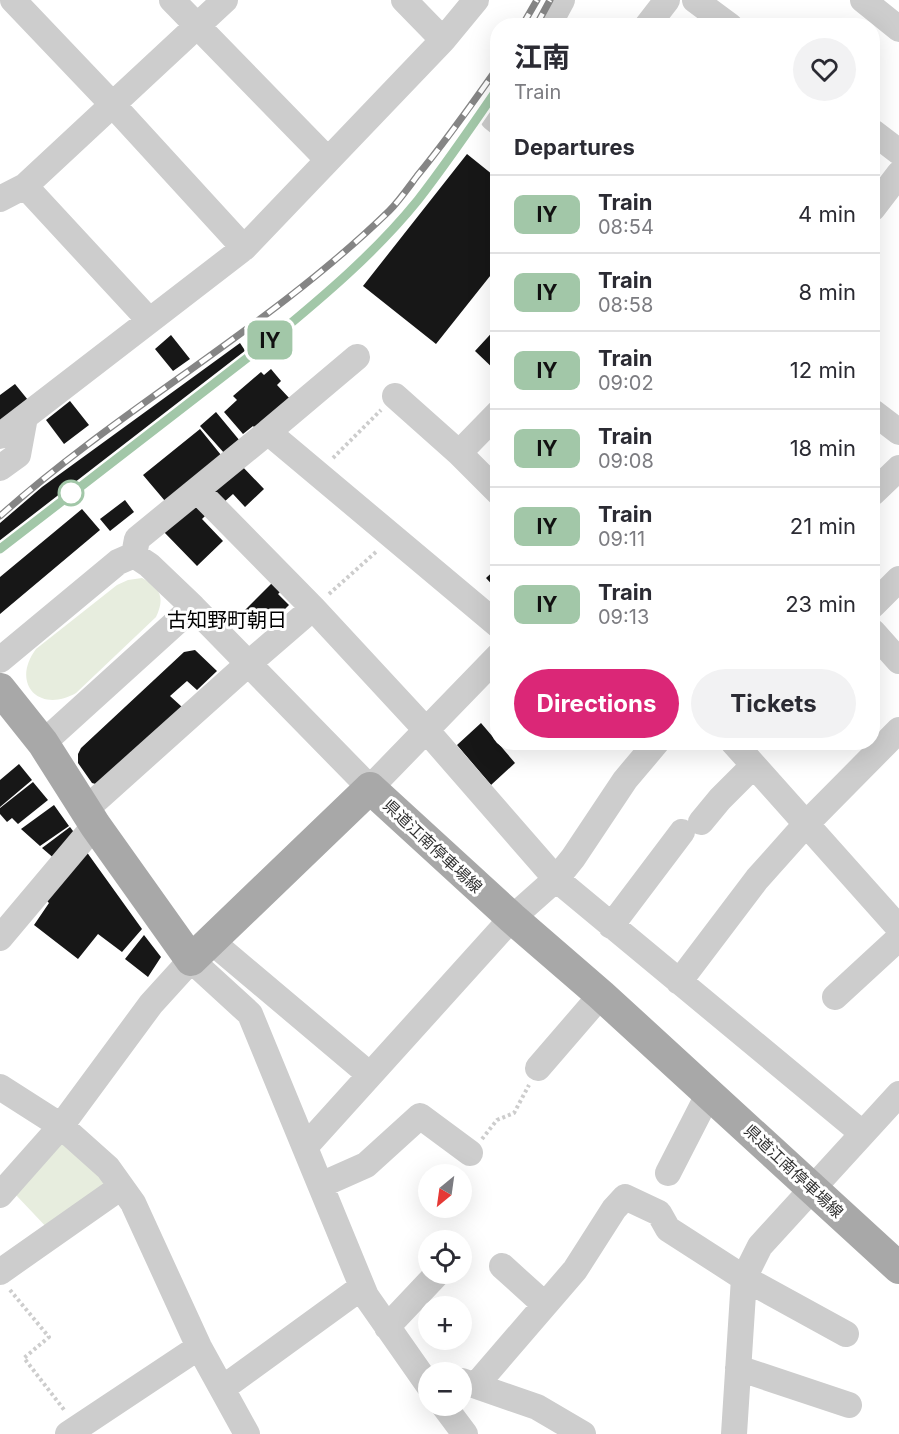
<!DOCTYPE html>
<html lang="en">
<head>
<meta charset="utf-8">
<style>
	:root { --surface:#fff; --page:#f2f2f3; --text:#2b2b33; --muted:#7c7c81; --line:#e1e1e2; --accent:#db2777 }
	body { margin:0; font-family:Inter,"Noto Sans JP",sans-serif; background:var(--page); color:var(--text); height:100vh; display:flex; flex-direction:column; font-size:22px; white-space:nowrap }
	* { box-sizing:border-box; margin:0 }
	p { font-size:20px; color:var(--muted) }
	.icon { flex:none; width:33px; height:33px; fill:none; stroke:currentColor; stroke-width:2; stroke-linecap:round; stroke-linejoin:round }
	.map { position:relative; flex:1; overflow:hidden }
	.sheet { position:absolute; left:490px; top:18px; width:390px; height:732px; display:flex; flex-direction:column; background:var(--surface); border-radius:24px; box-shadow:0 6px 24px #0002 }
	.sheet>* { flex:none }
	.badge { padding:0 12px; border-radius:9px; font-size:21px; line-height:39px }
	.needle { width:39px; rotate:209deg }
	.buttons { position:absolute; left:418px; top:1164px; display:grid; gap:12px }
	.buttons a { display:grid; place-items:center; width:54px; height:54px; border-radius:50%; background:var(--surface); box-shadow:0 6px 24px #0002; font-size:30px }
	.map>.badge { position:absolute; translate:-50% -50%; box-shadow:0 0 0 3px #fff }
	h2 { padding:0 24px; font-size:22px; line-height:54px }
	.round { display:grid; place-items:center; flex:none; width:63px; height:63px; border-radius:32px; background:var(--page) }
	.head { display:flex; align-items:center; justify-content:space-between; height:102px; padding:0 24px }
	h1 { font-size:28px; font-weight:700; line-height:45px }
	.cta { display:flex; gap:12px; margin-top:auto; padding:12px 24px }
	.cta a { flex:1; height:69px; border-radius:36px; background:var(--accent); color:#fff; font-size:24px; font-weight:700; line-height:69px; text-align:center }
	.cta a+a { background:var(--page); color:var(--text) }
	ul { padding:0; list-style:none }
	li { display:flex; align-items:center; gap:18px; height:78px; padding:0 24px; border-top:2px solid var(--line) }
	li div { flex:1 }
	li b { display:block; font-size:22px }
	li em { font-style:normal }
	li .badge { min-width:66px; font-weight:700; text-align:center }
	.map>svg:first-child { display:block }
	.green { fill:#e7edde }
	.building { fill:#171717 }
	.lines { fill:none; stroke-linecap:round; stroke-linejoin:round }
	.path { stroke:#cdcdcd; stroke-width:4; stroke-dasharray:3 3; stroke-linecap:butt }
	.minor { stroke:#cdcdcd; stroke-width:26 }
	.major { stroke:#a8a8a8; stroke-width:32 }
	.rail-casing { stroke:#858585; stroke-width:7 }
	.rail { stroke:#fff; stroke-width:4.5; stroke-dasharray:14; stroke-linecap:butt }
	.line-casing { stroke:#fff; stroke-width:14 }
	.line { stroke:#a2c7a8; stroke-width:9 }
	.stop-dot { fill:#fff; stroke:#a2c7a8; stroke-width:3 }
	.labels { text-anchor:middle; stroke-width:6; stroke-linejoin:round; paint-order:stroke }
	.street-label { font-size:16px; fill:#303030; stroke:#fff }
	.quarter-label { font-size:20px; fill:#000; stroke:#fff }
</style>
</head>
<body>
<div class="map">
<svg width="899" height="1434" viewBox="0 0 899 1434">
	<rect width="100%" height="100%" fill="#fff"/>
	<!-- green -->
	<path class="green" d="M 142,578 C 161,588 165,598 156,617 L 76,693 C 40,714 10,684 36,649 L 117,585 L 128,580 Z
		M 61,1139 L 98,1173 L 108,1190 L 51,1232 L 16,1195 Z"/>
	<!-- building -->
	<path class="building" d="M 467,154 L 498,179 L 498,266 L 436,344 L 363,286 Z
		M 498,326 L 498,373 L 475,351 Z
		M 171,335 L 190,359 L 173,371 L 155,349 Z
		M 240,343 L 246,352 L 0,542 L 0,523 L 42,487 Z
		M 271,369 L 281,381 L 277,385 L 291,400 L 257,430 L 253,426 L 243,434 L 224,412 L 237,400 L 233,396 L 261,372 L 264,375 Z
		M 15,384 L 28,400 L 0,421 L 0,395 Z
		M 70,401 L 89,425 L 64,444 L 46,420 Z
		M 216,412 L 240,441 L 225,454 L 200,426 Z
		M 200,429 L 221,455 L 165,501 L 143,475 Z
		M 240,464 L 264,489 L 245,507 L 233,494 L 223,503 L 212,492 Z
		M 125,500 L 134,512 L 110,531 L 100,519 Z
		M 193,503 L 206,515 L 202,519 L 223,541 L 197,566 L 164,532 Z
		M 82,509 L 100,530 L 0,614 L 0,577 Z
		M 498,567 L 498,591 L 486,578 Z
		M 272,583 L 281,591 L 278,594 L 289,605 L 262,632 L 243,612 Z
		M 195,650 L 217,671 L 197,690 L 187,681 L 170,696 L 182,707 L 99,785 L 92,783 L 78,763 L 78,754 L 81,748 L 184,652 Z
		M 481,723 L 515,763 L 491,785 L 457,745 Z
		M 19,764 L 32,780 L 0,807 L 0,780 Z
		M 33,782 L 48,800 L 18,824 L 12,818 L 7,822 L 0,814 L 0,808 Z
		M 54,805 L 69,826 L 40,846 L 21,829 Z
		M 70,827 L 76,835 L 56,860 L 42,848 Z
		M 86,851 L 142,929 L 122,952 L 98,934 L 78,959 L 34,925 L 49,903 L 45,899 Z
		M 144,935 L 161,957 L 148,977 L 125,959 Z"/>
	<g class="lines">
		<!-- path -->
		<path class="path" d="M 333,458 L 381,410
			M 329,594 L 377,551
			M 482,1139 L 497,1120 L 514,1113 L 529,1085
			M 10,1290 L 49,1337 L 24,1358 L 65,1411"/>
		<!-- minor -->
		<path class="minor" d="M 172,0 L 328,160
			M 404,0 L 443,40
			M 695,0 L 730,26
			M 863,0 L 899,29
			M 548,26 L 562,0
			M 647,26 L 667,0
			M 498,110 L 493,118 L 498,122
			M 873,132 L 899,152
			M 25,186 L 149,320
			M 0,199 L 25,186 L 225,0
			M 873,208 L 899,174
			M 244,248 L 443,40 L 476,0
			M 395,396 L 459,453
			M 873,412 L 899,432
			M 498,413 L 459,453 L 498,492
			M 268,432 L 357,357
			M 0,436 L 244,248 L 113,105 L 13,0
			M 0,468 L 18,455 L 25,417
			M 197,490 L 313,608 L 427,731 L 556,879 L 862,1133
			M 873,493 L 899,468
			M 134,555 L 137,539 L 268,432 L 498,625
			M 873,605 L 899,579
			M 193,607 L 370,788 L 498,656
			M 873,632 L 899,661
			M 0,660 L 118,562 L 134,555 L 149,565 L 193,607 L 43,743
			M 733,742 L 899,928
			M 85,810 L 248,664 L 313,608
			M 701,822 L 720,799 L 753,766
			M 611,926 L 682,832
			M 0,938 L 95,825
			M 211,941 L 370,1075
			M 679,982 L 757,879 L 807,823 L 899,730
			M 835,997 L 899,938
			M 538,1068 L 601,995
			M 0,1087 L 61,1126 L 108,1168 L 133,1203 L 199,1347 L 247,1434
			M 305,1147 L 512,918 L 556,879 L 573,858 L 625,780 L 657,742
			M 668,1173 L 709,1093
			M 321,1185 L 366,1165 L 420,1116 L 470,1153
			M 0,1195 L 61,1126 L 151,1004 L 191,960 L 250,1014 L 366,1296 L 429,1386
			M 502,1266 L 544,1304
			M 0,1272 L 121,1187
			M 387,1327 L 437,1274
			M 738,1368 L 849,1405
			M 462,1381 L 537,1407 L 583,1434
			M 476,1385 L 575,1270 L 614,1209 L 625,1197 L 659,1213 L 668,1229 L 744,1278 L 846,1334
			M 223,1388 L 362,1287
			M 444,1406 L 465,1434
			M 68,1434 L 199,1347
			M 734,1434 L 744,1278 L 760,1246 L 899,1094"/>
		<!-- major -->
		<path class="major" d="M 0,689 L 43,743 L 95,825 L 191,960 L 370,788 L 512,918 L 601,995 L 899,1268"/>
		<defs>
			<path id="rail" d="M 522,26 L 537,0
				M 536,26 L 550,0
				M 0,516 C 123,406 270,327 389,211 C 399,201 408,188 417,176 C 446,141 472,104 498,67
				M 0,549 L 273,338 C 324,296 376,252 418,200 C 446,164 472,126 498,88"/>
		</defs>
		<!-- rail casing -->
		<use href="#rail" class="rail-casing"/>
		<!-- rail -->
		<use href="#rail" class="rail"/>
	</g>
	<g class="lines">
		<defs>
			<path id="line" d="M 0,549 L 273,338 C 324,296 376,252 418,200 C 446,164 472,126 498,88"/>
		</defs>
		<!-- line casing -->
		<use href="#line" class="line-casing"/>
		<!-- line -->
		<use href="#line" class="line"/>
	</g>
	<!-- markers -->
	<circle class="stop-dot" cx="71" cy="493" r="12"/>
	<g class="labels">
		<!-- street labels -->
		<g class="street-label">
			<text transform="translate(433 846) rotate(43)" y="6">県道江南停車場線</text>
			<text transform="translate(794 1171) rotate(43)" y="6">県道江南停車場線</text>
		</g>
		<!-- quarter labels -->
		<g class="quarter-label">
			<text x="227" y="627">古知野町朝日</text>
		</g>
	</g>
</svg>
<div class="buttons">
<a><svg class="needle" viewBox="-14 -14 28 28"><path d="M0-13l5 13h-10z" fill="#e53935"/><path d="M0 13l5-13h-10z" fill="#7c7c81"/></svg></a>
<a><svg class="icon" aria-label="locate" viewBox="0 0 24 24"><circle cx="12" cy="12" r="6"/><path d="M12 2v4M12 18v4M2 12h4M18 12h4"/></svg></a>
<a>+</a>
<a>−</a>
</div>
<b class="badge" style="left:270px;top:340px;background:#a2c7a8;color:#111">IY</b>
<section class="sheet">
<div class="head"><div><h1>江南</h1><p>Train</p></div><a class="round"><svg class="icon" aria-label="heart" viewBox="0 0 24 24"><path d="M12 20l-8-8c-3-5 5-10 8-4 3-6 11-1 8 4z"/></svg></a></div>
<h2>Departures</h2>
<ul>
<li><span class="badge" style="background:#a2c7a8;color:#111">IY</span><div><b>Train</b><p>08:54</p></div><em>4 min</em></li>
<li><span class="badge" style="background:#a2c7a8;color:#111">IY</span><div><b>Train</b><p>08:58</p></div><em>8 min</em></li>
<li><span class="badge" style="background:#a2c7a8;color:#111">IY</span><div><b>Train</b><p>09:02</p></div><em>12 min</em></li>
<li><span class="badge" style="background:#a2c7a8;color:#111">IY</span><div><b>Train</b><p>09:08</p></div><em>18 min</em></li>
<li><span class="badge" style="background:#a2c7a8;color:#111">IY</span><div><b>Train</b><p>09:11</p></div><em>21 min</em></li>
<li><span class="badge" style="background:#a2c7a8;color:#111">IY</span><div><b>Train</b><p>09:13</p></div><em>23 min</em></li>
</ul>
<div class="cta"><a>Directions</a><a>Tickets</a></div>
</section>
</div>
</body>
</html>
